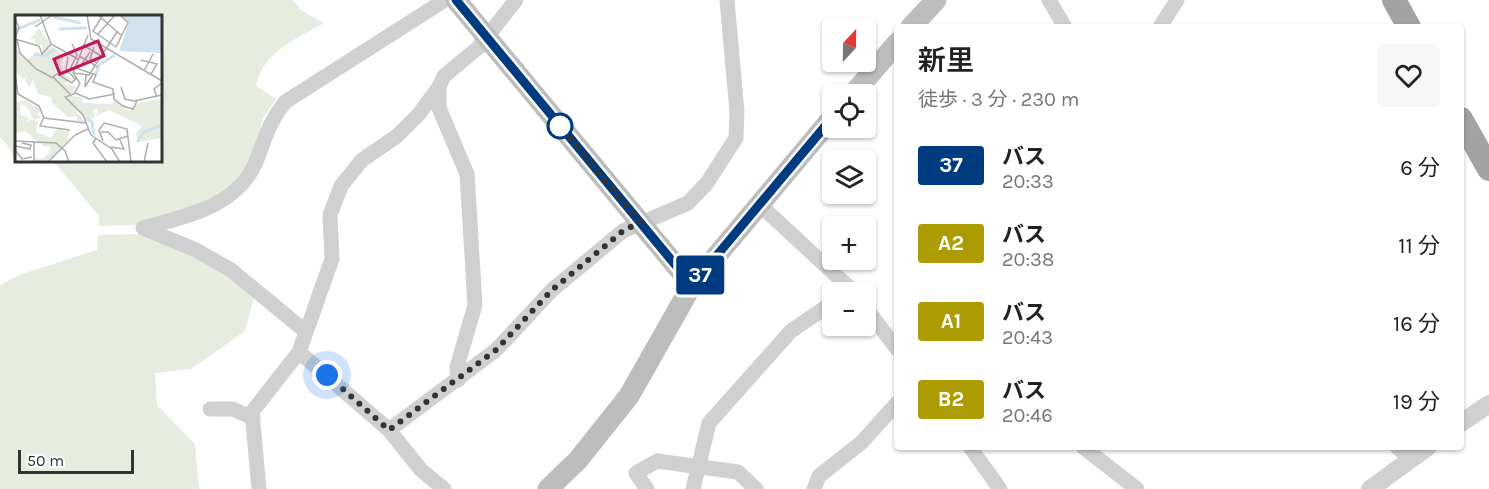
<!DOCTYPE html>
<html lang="ja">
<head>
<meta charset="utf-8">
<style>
	:root { --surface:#fff; --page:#f6f6f6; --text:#222; --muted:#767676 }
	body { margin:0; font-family:Karla,"Noto Sans JP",sans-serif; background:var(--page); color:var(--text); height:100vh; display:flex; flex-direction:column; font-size:22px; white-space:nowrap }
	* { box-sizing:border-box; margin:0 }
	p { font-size:20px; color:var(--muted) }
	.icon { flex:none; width:33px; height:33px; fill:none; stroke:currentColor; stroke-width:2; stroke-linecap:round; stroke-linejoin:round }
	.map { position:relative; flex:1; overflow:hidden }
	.sheet { position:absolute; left:894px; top:24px; width:570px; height:426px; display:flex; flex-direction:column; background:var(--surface); border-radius:6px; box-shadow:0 2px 4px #0004 }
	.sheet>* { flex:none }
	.badge { padding:0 12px; border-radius:4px; font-size:21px; line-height:39px }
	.needle { width:39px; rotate:22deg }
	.controls { position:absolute; left:822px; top:18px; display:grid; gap:12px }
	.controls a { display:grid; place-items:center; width:54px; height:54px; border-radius:6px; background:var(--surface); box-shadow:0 2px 4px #0004; font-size:30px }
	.scale { position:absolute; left:18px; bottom:15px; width:116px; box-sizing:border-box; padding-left:6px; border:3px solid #333; border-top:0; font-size:16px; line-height:21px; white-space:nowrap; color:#333; -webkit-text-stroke:4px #fff; paint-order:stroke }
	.you { position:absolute; width:30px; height:30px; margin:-15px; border:4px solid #fff; border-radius:50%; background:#1a73e8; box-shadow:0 0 0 9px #1a73e833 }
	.map>.badge { position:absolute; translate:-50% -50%; box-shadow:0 0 0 3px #fff }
	.round { display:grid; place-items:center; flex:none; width:63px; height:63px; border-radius:6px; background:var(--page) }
	.overview { display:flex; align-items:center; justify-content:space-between; height:102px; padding:0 24px }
	h1 { font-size:28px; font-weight:600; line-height:45px }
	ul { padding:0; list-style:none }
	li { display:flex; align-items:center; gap:18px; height:78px; padding:0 24px }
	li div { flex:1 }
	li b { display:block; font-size:22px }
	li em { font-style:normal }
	li .badge { min-width:66px; font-weight:700; text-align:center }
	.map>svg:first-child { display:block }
	.green { fill:#e6ecdf }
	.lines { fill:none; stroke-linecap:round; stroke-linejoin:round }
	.minor { stroke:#d0d0d0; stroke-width:15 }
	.tertiary { stroke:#d0d0d0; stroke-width:18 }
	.secondary { stroke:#bdbdbd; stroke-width:21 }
	.trunk { stroke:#a2a2a2; stroke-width:24 }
	.line-casing { stroke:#fff; stroke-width:14 }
	.line { stroke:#003b80; stroke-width:9 }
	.walk { stroke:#333; stroke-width:6; stroke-dasharray:0 10.8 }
	.stop-dot { fill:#fff; stroke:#003b80; stroke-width:3 }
	.inset-river { fill:none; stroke:#cfe2ee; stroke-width:3 }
	.inset-road { fill:none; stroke:#adadad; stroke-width:1.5 }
	.view { fill:#c2185b; fill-opacity:0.15; stroke:#c2185b; stroke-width:3 }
	.inset-edge { fill:none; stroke:#333; stroke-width:3 }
</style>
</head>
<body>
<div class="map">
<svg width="1489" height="489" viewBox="0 0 1489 489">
	<rect width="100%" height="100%" fill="#fff"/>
	<!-- green -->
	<path class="green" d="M 0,0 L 293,0 L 302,11 L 324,23 C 297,39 262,52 256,86 L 276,99 L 262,119 L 258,145 L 241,180 L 220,198 L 141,225 L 99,226 L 99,216 L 53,161 L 160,160 L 160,16 L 16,16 L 16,160 L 37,161 L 16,163 L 8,146 L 0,137 Z
		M 143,234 C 184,251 222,265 254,297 L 245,331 L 191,369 L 155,373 L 157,405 L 195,444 L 199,489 L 0,489 L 0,285 L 19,275 L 97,250 L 98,235 Z"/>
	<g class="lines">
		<!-- minor -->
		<path class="minor" d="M 1049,0 L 1065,27
			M 1160,27 L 1177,0
			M 759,204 L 854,292
			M 143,228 C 185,216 235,208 255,164 C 266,138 267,125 285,102 L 445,0
			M 143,228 L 196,250 L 231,270 L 305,331
			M 866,308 L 897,349
			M 299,352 L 389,430
			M 458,380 L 457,367 L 475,305 L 467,174 L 439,108 L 439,87 L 444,76 L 479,47 L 516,0
			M 210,409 L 233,409 L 253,418
			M 970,447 L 1000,489
			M 1083,447 L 1137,489
			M 1397,447 L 1411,459
			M 259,489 L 252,412 L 299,352 L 332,259 L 330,215 L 341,186 L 362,160 L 397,136 L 419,114 L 439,87
			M 444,489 L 421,470 L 389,430 L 496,350 L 552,290 L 623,231 L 688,203 L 707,183 L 736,138 L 737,112 L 727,0
			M 647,489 L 636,473 L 657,461 L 738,472 L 756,489
			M 693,489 L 709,423 L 791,331 L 832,303
			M 814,489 L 819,476 L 862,442 L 897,403"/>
		<!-- tertiary -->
		<path class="tertiary" d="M 1461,423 L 1489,404
			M 1370,489 L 1428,447"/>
		<!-- secondary -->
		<path class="secondary" d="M 456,0 L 692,285
			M 911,27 L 936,0
			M 853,94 L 897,43
			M 548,489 L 578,460 L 629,396 L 692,285 L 832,118"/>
		<!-- trunk -->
		<path class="trunk" d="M 1394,0 L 1409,27
			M 1461,119 L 1489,169"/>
	</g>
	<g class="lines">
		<defs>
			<path id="line" d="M 456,0 L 692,285 L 832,118"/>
		</defs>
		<!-- line casing -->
		<use href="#line" class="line-casing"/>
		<!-- line -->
		<use href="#line" class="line"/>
		<!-- walk -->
		<path class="walk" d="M 327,375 L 389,430 L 496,350 L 552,290 L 623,231 L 640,222 L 560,126"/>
	</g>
	<!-- markers -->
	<circle class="stop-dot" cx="560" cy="126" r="12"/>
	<!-- overview -->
	<g transform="translate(15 15)">
		<rect width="147" height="147" fill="#fff"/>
		<path d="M 24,13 L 35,29 L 34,36 L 36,30 L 49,41 L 46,49 L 51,60 L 64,68 L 54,65 L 49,69 L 61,71 L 57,81 L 67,83 L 67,88 L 97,89 L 99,85 L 113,96 L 124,88 L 146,84 L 147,123 L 123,127 L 121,118 L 127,111 L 94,95 L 81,101 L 83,94 L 78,95 L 80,102 L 71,107 L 68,99 L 60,95 L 70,107 L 62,106 L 62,101 L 53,102 L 37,88 L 36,82 L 23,79 L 18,65 L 14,72 L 10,66 L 13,60 L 8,64 L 0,56 L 0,32 L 11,45 L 22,37 L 28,41 L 27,30 L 20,30 L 20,24 L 15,25 ZM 2,79 L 2,87 L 10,85 L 26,95 L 22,100 L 27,102 L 19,105 L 14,95 L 8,89 L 5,91 L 6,100 L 14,103 L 12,108 L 17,104 L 23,107 L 21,117 L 36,123 L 42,114 L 54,116 L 53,126 L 31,147 L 20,146 L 17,142 L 27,144 L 35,138 L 35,132 L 28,131 L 10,116 L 0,118 Z" fill="#e6ecdf"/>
		<path d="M 106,0 L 147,0 L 147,38 L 104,36 L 114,8 Z" fill="#cfe2ee"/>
		<path class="inset-river" d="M 38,2 L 66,8M 44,14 L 72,13M 0,15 L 25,5M 19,39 L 30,41 L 39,34M 81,59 L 84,50 L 100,40M 71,103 L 77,107 L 79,120M 122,127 L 129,117 L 147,110"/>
		<path class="inset-road" d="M 25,0 L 36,29 L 63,44M 72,0 L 76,24 L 147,66M 83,0 L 107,21M 88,0 L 78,16 L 101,32 L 113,8 L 105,0M 0,4 L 4,12 L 0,24M 20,12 L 36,1M 73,20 L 58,58 L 65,68 L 59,79 L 50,82 L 68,100 L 76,120 L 97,134 L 105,147M 82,20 L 100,0M 0,24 L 24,31 L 27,39 L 36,29M 2,25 L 5,38 L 21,54 L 38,63M 57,29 L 62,40 L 56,52 L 59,54M 68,30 L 86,41M 79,32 L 75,44 L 82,48M 64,41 L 83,52M 53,42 L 51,54 L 61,65M 126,45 L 142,49 L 136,59M 65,52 L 75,37M 61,53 L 81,60 L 78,67 L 98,74 L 99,84 L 108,91 L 118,94 L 122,86M 129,56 L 138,39M 0,58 L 3,79 L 24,91 L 29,103 L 71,108M 58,58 L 74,60 L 102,17M 71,60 L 70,72 L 78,59M 106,72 L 110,84 L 119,86 L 147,80M 60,78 L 74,84 L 100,79M 55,79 L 38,62 L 42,59 L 57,68 L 62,62M 142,82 L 139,74 L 147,68M 29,102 L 25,111 L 55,115M 86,117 L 93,117 L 101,125 L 113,121M 81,123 L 78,128 L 92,147M 0,126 L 41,128 L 50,136 L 54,147M 88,126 L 84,115 L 89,108 L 112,114 L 116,147M 0,131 L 15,134 L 16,130 L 7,128M 96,132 L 109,134 L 104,123M 0,135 L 7,144 L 17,142M 19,147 L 19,127M 33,147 L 60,120 L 73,114M 129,147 L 133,128"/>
		<path class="view" d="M 83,26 L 89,41 L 45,59 L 39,44 Z"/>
		<rect width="147" height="147" class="inset-edge"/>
	</g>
</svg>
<div class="controls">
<a><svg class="needle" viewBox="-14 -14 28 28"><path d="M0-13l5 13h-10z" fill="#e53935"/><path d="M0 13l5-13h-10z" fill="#767676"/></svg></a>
<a><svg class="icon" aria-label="locate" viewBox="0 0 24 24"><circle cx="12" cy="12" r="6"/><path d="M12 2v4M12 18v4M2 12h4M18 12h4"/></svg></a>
<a><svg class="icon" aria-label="layers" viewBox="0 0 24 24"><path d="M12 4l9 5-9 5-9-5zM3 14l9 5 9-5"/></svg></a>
<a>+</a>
<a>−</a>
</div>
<div class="scale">50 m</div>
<div class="you" style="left:327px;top:375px"></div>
<b class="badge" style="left:700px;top:275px;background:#003b80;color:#fff">37</b>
<section class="sheet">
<div class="overview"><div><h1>新里</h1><p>徒歩 · 3 分 · 230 m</p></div><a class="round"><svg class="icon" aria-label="heart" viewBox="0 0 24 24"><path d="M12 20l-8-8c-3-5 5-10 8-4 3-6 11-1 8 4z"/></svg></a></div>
<ul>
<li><span class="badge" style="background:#003b80;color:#fff">37</span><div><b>バス</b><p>20:33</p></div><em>6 分</em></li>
<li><span class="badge" style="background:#ad9b03;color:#fff">A2</span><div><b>バス</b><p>20:38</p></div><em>11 分</em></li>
<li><span class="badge" style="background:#ad9b03;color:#fff">A1</span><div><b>バス</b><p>20:43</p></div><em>16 分</em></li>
<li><span class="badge" style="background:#ad9b03;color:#fff">B2</span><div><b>バス</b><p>20:46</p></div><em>19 分</em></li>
</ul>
</section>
</div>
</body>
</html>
